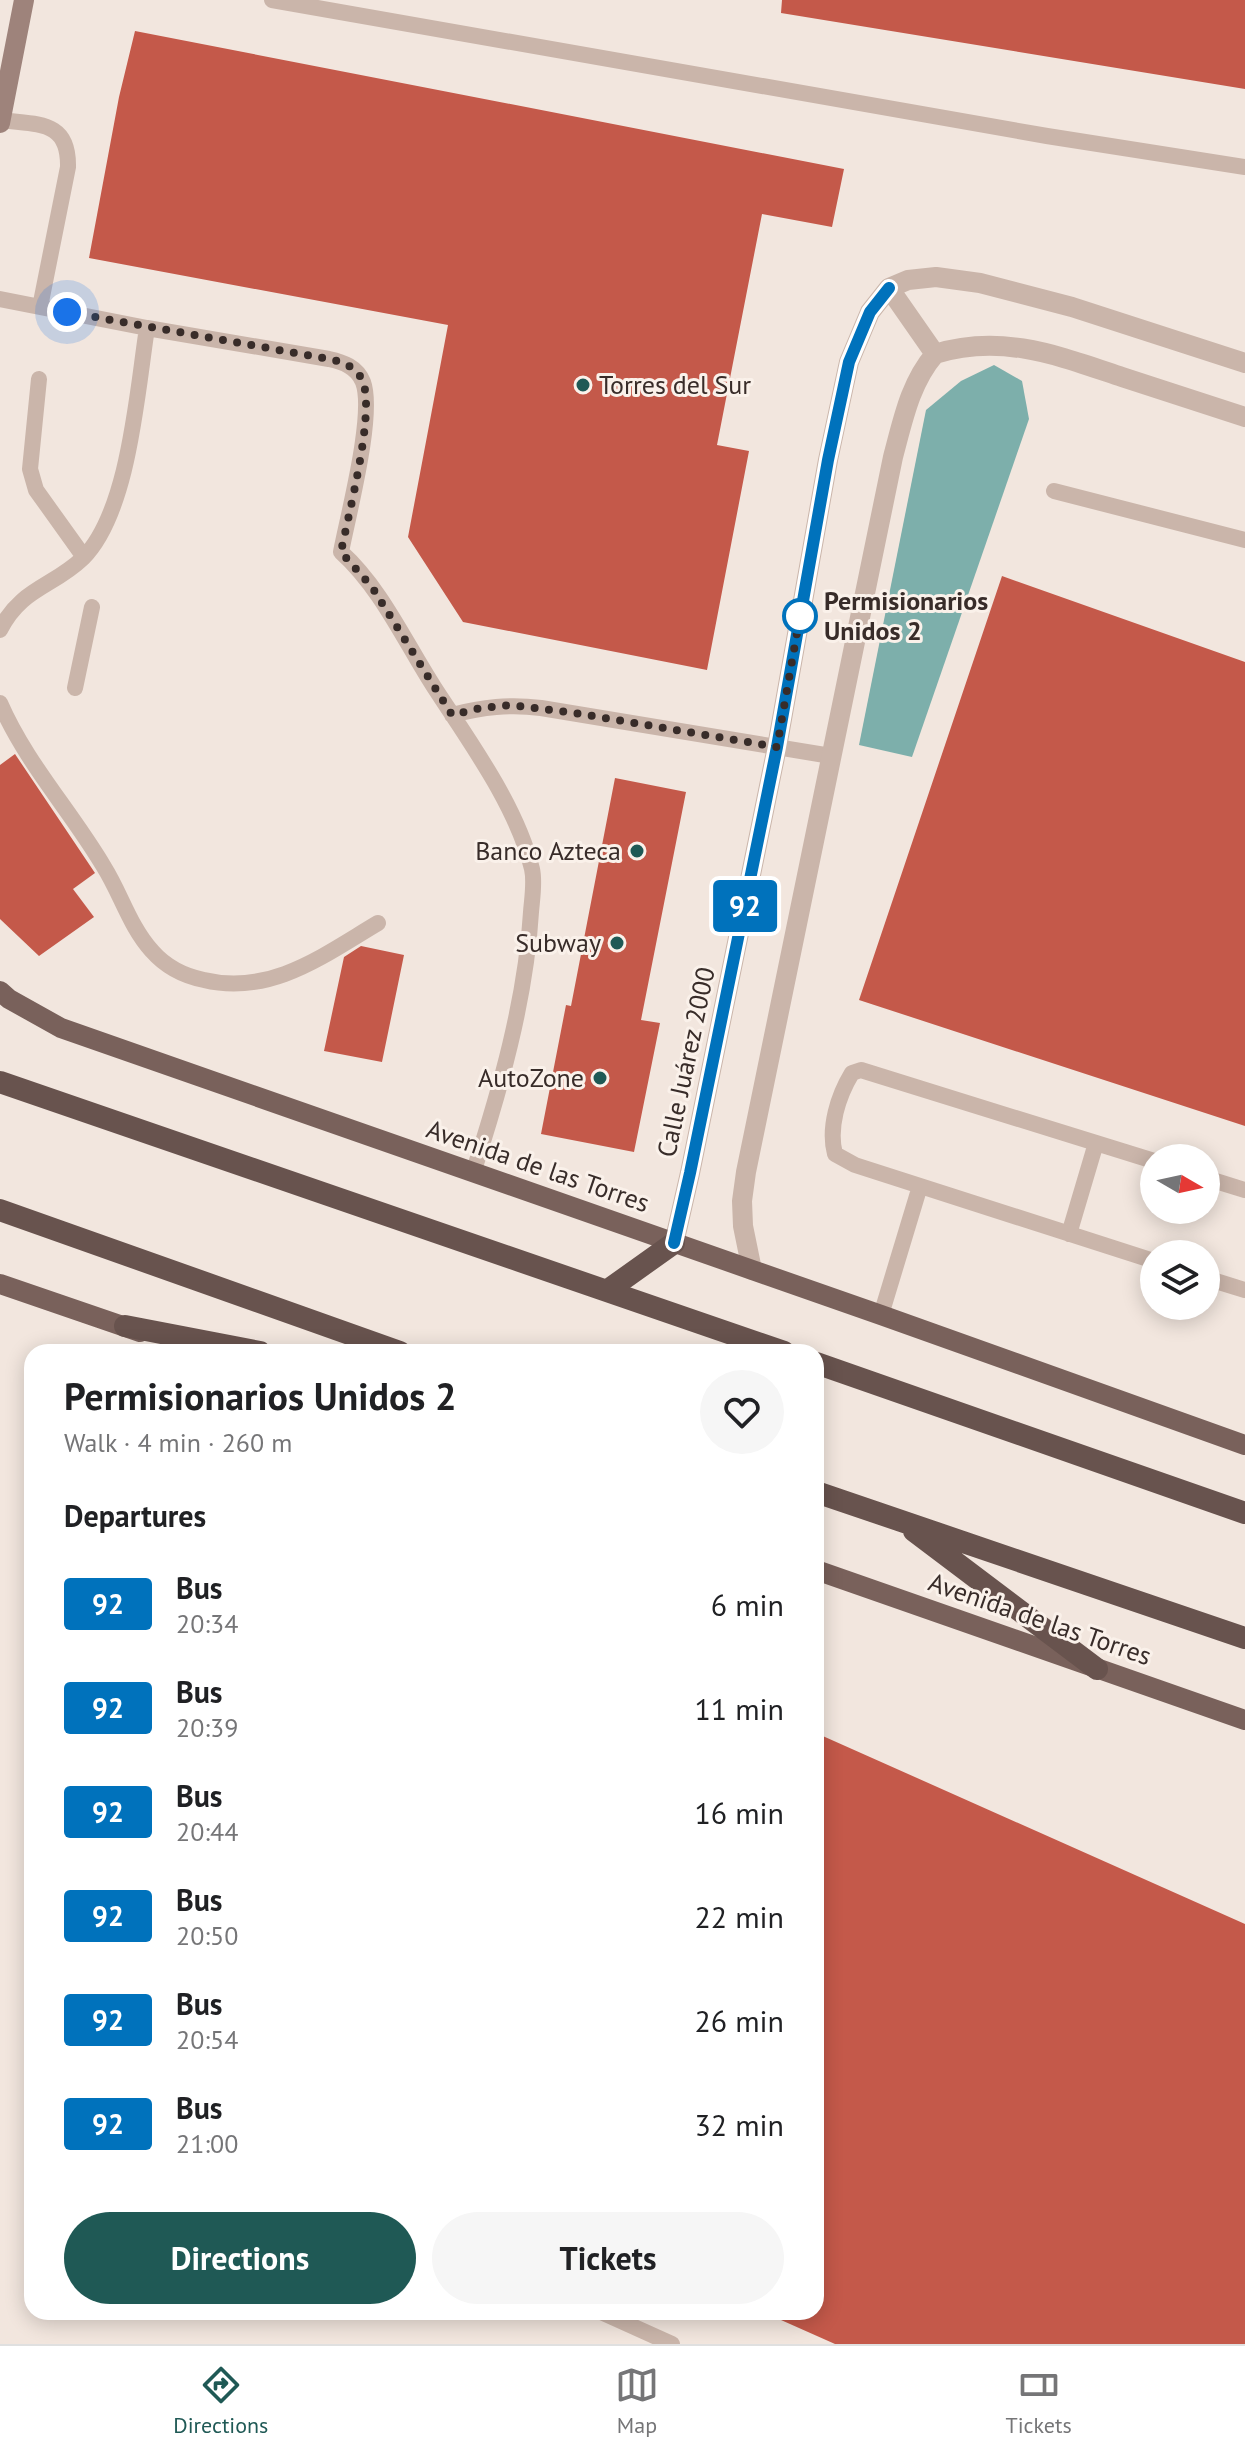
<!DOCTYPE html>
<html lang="en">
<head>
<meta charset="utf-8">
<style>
	:root { --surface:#fff; --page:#f6f6f6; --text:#202124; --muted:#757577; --line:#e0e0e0; --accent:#1f5955 }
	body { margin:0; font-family:"PT Sans",sans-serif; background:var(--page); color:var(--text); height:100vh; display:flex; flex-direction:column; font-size:30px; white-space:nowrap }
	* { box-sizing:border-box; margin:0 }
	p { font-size:26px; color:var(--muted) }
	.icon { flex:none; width:44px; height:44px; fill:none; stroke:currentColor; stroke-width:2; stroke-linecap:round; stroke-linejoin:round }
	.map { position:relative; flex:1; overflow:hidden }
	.sheet { position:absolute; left:24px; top:1344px; width:800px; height:976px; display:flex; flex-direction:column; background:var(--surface); border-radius:24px; box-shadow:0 4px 20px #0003 }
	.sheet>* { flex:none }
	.badge { padding:0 16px; border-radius:6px; font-size:28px; line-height:52px }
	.needle { width:52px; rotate:99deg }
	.fabs { position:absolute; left:1140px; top:1144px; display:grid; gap:16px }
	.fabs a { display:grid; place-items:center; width:80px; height:80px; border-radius:50%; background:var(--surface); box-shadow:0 4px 20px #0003; font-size:40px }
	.you { position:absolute; width:40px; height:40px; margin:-20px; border:6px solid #fff; border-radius:50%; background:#1a73e8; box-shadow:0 0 0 12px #1a73e833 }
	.map>.badge { position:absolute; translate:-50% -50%; box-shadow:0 0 0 4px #fff }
	h2 { padding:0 40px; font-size:30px; line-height:72px }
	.round { display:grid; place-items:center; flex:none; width:84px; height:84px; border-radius:42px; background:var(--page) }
	.overview { display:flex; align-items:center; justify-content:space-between; height:136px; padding:0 40px }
	h1 { font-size:38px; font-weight:700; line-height:60px }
	.cta { display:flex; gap:16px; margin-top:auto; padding:16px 40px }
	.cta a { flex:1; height:92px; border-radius:48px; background:var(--accent); color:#fff; font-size:32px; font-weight:700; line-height:92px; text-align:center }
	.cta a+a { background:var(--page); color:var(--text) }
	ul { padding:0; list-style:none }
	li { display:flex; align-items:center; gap:24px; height:104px; padding:0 40px }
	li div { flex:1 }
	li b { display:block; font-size:30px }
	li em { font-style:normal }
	li .badge { min-width:88px; font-weight:700; text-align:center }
	.dock { display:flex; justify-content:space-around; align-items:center; height:112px; border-top:2px solid var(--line); background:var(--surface); font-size:22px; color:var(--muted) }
	.dock a { display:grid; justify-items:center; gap:4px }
	.dock .active { color:var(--accent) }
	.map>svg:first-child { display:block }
	.water { fill:#7dafab }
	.building { fill:#c4594a }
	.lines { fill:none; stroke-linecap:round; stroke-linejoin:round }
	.service { stroke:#cab5aa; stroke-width:16 }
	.minor { stroke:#cab5aa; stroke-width:20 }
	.secondary { stroke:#9e837b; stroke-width:20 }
	.primary { stroke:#79615b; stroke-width:20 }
	.trunk { stroke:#68534e; stroke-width:22 }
	.line-casing { stroke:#fff; stroke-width:18 }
	.line { stroke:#0072bc; stroke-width:12 }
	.walk { stroke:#382c29; stroke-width:8; stroke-dasharray:0 14.4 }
	.poi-dot { fill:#1f5955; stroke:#faf1ea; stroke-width:3 }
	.stop-dot { fill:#fff; stroke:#0072bc; stroke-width:4 }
	.labels { text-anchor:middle; stroke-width:6; stroke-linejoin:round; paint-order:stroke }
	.poi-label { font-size:26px; fill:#382c29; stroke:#faf1ea; text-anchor:end }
	.stop-label { font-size:26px; font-weight:bold; fill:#382c29; stroke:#faf1ea; text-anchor:start }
	.street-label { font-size:26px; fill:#382c29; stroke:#faf1ea }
</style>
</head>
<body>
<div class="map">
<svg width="1245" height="2344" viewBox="0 0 1245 2344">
	<rect width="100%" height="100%" fill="#f2e6de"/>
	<!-- water -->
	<path class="water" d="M 994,365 L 1022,381 L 1029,419 L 912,757 L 859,745 L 926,410 L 961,381 Z"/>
	<!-- building -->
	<path class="building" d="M 782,0 L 1245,0 L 1245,89 L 781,13 Z
		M 135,31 L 844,169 L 832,227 L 762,214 L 717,445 L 749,451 L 707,670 L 463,622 L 408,537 L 448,325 L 89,258 L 119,97 Z
		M 1002,576 L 1245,662 L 1245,1126 L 859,1000 Z
		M 15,754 L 95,873 L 73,889 L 94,917 L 39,956 L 0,919 L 0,765 Z
		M 615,778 L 686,792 L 641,1020 L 660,1023 L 634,1152 L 541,1134 L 566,1005 L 571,1006 Z
		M 361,946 L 404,955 L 382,1062 L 324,1051 L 344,957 Z
		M 816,1733 L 1245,1924 L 1245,2344 L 835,2344 L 763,2312 L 816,2312 Z"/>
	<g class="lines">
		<!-- service -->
		<path class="service" d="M 272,0 L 1047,136 L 1245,167
			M 1,120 C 38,125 69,120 68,167 L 40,307
			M 0,299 L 147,328 L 329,359 C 343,362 357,367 363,382 C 375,414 348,515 341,552 C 381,588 405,642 434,687 C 469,741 517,806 532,869 C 535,882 532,899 531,912 C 526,999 500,1090 473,1173
			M 39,379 L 30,469 L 36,490 L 84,557
			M 1054,491 L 1245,540
			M 0,630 C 21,588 53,587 83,558 C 129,512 137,392 147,328
			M 75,688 L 92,607
			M 0,703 C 26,763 71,811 104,867 C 121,894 130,927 152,951 C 166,967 184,976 204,980 C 271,996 324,955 378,923
			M 452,715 C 483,707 509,704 541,708 L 831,756
			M 1154,1161 L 861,1070 L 852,1073 C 838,1096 828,1128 835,1154 L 855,1165 L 1154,1261
			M 1206,1178 L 1245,1190
			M 1069,1234 L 1096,1143
			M 1206,1278 L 1245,1290
			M 881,1315 L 920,1186
			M 601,2312 L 672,2344"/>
		<!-- minor -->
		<path class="minor" d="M 889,288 L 935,354
			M 935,354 C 1002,333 1059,356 1122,377 C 1163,390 1204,404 1245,417
			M 674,1243 L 690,1173 L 777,747 L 828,460 L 849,362 L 870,312 L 889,288 L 908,280 L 936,277 L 980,283 L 1072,307 L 1245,363
			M 752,1270 L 743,1226 L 742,1201 L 746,1172 L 893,457 C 903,420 910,383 935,354"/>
		<!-- secondary -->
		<path class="secondary" d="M 0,123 L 24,0"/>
		<!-- primary -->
		<path class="primary" d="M 0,991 L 9,999 L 61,1028 L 881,1315 L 1245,1445
			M 0,1284 L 140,1332
			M 816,1570 L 1245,1720"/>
		<!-- trunk -->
		<path class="trunk" d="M 0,1082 L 784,1352
			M 0,1210 L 400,1352
			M 608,1290 L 674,1243
			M 125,1326 L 260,1352
			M 816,1363 L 1245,1513
			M 816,1492 L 1245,1638
			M 914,1531 L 1097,1669"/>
	</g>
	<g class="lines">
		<defs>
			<path id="line" d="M 674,1243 L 690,1173 L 777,747 L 828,460 L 849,362 L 870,312 L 889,288"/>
		</defs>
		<!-- line casing -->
		<use href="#line" class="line-casing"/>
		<!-- line -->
		<use href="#line" class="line"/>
		<!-- walk -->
		<path class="walk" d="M 67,312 L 329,359 C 343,362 357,367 363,382 C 375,414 348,516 341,552 L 372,587 L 452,715 L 481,708 L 511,705 L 575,713 L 777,747 L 802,604 L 800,616"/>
	</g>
	<!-- markers -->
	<g class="poi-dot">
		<circle cx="583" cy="385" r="8"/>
		<circle cx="637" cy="851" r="8"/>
		<circle cx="617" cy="943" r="8"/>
		<circle cx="600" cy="1078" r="8"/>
	</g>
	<circle class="stop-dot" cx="800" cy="616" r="16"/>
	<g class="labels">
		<!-- poi labels -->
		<g class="poi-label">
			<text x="599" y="394" text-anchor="start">Torres del Sur</text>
			<text x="621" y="860">Banco Azteca</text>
			<text x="601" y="952">Subway</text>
			<text x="584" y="1087">AutoZone</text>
		</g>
		<!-- stop labels -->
		<g class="stop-label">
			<text x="824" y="610">Permisionarios<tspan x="824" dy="30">Unidos 2</tspan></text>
		</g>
		<!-- street labels -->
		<g class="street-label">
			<text transform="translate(686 1062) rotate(-78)" y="9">Calle Juárez 2000</text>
			<text transform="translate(538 1166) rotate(19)" y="9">Avenida de las Torres</text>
			<text transform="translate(1040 1619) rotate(19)" y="9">Avenida de las Torres</text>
		</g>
	</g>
</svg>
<div class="fabs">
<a><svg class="needle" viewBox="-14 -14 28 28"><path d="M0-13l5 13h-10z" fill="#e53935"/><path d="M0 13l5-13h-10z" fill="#757577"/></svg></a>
<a><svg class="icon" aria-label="layers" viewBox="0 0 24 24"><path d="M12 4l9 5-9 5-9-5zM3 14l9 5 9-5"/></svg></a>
</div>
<div class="you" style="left:67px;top:312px"></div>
<b class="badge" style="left:745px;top:906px;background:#0072bc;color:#fff">92</b>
<section class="sheet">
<div class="overview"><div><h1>Permisionarios Unidos 2</h1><p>Walk · 4 min · 260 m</p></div><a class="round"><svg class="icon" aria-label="heart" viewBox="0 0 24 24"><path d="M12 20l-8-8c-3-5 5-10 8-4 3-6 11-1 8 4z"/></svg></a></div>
<h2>Departures</h2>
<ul>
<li><span class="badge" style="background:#0072bc;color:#fff">92</span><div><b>Bus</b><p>20:34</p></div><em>6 min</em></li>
<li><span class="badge" style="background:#0072bc;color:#fff">92</span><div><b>Bus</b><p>20:39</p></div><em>11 min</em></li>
<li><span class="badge" style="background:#0072bc;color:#fff">92</span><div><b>Bus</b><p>20:44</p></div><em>16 min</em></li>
<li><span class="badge" style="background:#0072bc;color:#fff">92</span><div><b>Bus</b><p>20:50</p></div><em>22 min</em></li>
<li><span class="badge" style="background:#0072bc;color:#fff">92</span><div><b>Bus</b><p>20:54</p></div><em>26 min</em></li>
<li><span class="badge" style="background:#0072bc;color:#fff">92</span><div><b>Bus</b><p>21:00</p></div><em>32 min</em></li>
</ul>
<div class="cta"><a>Directions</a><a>Tickets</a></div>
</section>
</div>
<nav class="dock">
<a class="active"><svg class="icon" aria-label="directions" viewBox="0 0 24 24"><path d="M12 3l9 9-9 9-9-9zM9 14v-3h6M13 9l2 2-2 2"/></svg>Directions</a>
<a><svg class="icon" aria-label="map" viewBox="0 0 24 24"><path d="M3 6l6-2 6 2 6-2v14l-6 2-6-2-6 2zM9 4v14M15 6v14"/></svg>Map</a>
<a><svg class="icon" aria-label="tickets" viewBox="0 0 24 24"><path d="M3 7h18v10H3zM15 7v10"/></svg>Tickets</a>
</nav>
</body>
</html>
